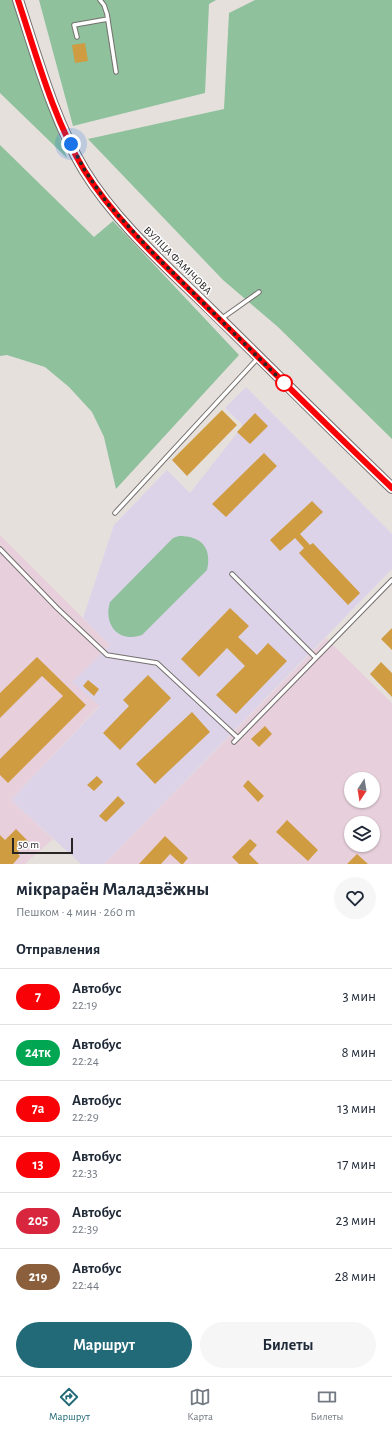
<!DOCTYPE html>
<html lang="ru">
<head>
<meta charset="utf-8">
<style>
	:root { --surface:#fff; --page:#f6f6f7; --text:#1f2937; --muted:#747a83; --line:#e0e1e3; --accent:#226a77 }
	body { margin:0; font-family:"Alegreya Sans",sans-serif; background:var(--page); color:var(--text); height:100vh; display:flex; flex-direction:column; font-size:15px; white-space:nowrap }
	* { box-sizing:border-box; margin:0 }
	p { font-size:13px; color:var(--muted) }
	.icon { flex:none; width:22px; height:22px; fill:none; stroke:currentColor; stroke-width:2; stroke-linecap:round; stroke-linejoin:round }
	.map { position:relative; height:864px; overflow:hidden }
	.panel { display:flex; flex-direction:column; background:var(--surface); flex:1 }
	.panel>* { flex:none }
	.badge { padding:0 8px; border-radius:13px; font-size:14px; line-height:26px }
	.needle { width:26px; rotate:192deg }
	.controls { position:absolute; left:344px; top:772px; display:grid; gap:8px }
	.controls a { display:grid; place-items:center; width:36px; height:36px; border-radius:50%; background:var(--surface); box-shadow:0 1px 3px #0004; font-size:20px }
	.scale { position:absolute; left:12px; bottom:10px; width:61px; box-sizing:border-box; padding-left:4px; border:2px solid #282525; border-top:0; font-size:11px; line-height:14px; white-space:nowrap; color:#282525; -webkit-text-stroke:3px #fff; paint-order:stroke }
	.you { position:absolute; width:20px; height:20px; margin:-10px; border:3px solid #fff; border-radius:50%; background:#1a73e8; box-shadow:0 0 0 6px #1a73e833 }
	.map>.badge { position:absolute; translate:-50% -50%; box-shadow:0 0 0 2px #fff }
	h2 { padding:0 16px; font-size:15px; line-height:36px }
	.round { display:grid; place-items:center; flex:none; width:42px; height:42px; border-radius:21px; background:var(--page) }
	.summary { display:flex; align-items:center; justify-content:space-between; height:68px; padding:0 16px }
	h1 { font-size:19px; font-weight:600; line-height:30px }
	.primary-button { display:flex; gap:8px; margin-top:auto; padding:8px 16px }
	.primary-button a { flex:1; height:46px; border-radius:24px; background:var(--accent); color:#fff; font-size:16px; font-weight:600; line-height:46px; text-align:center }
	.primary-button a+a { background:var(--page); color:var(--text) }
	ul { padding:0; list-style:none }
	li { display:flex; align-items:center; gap:12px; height:56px; padding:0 16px; border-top:1px solid var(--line) }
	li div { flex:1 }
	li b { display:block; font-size:15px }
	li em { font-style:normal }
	li .badge { min-width:44px; font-weight:700; text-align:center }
	.menu { display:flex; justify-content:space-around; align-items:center; height:56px; border-top:1px solid var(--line); background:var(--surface); font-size:11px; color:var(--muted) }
	.menu a { display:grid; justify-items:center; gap:2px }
	.menu .selected { color:var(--accent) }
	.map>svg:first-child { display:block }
	.industrial { fill:#e7d0dc; fill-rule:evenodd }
	.education { fill:#dcd3e8 }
	.green { fill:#8ec19c }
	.building { fill:#cf9c42 }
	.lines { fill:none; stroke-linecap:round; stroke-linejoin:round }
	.lane-casing { stroke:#75706e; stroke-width:5.5 }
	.secondary-casing { stroke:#75706e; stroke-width:12 }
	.lane { stroke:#fff; stroke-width:3.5 }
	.secondary { stroke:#fff; stroke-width:10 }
	.line-casing { stroke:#fff; stroke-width:9 }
	.line { stroke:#f80207; stroke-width:6 }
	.walk { stroke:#282525; stroke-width:4; stroke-dasharray:0 7.2 }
	.stop-dot { fill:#fff; stroke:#f80207; stroke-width:2 }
	.labels { text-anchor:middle; stroke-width:3; stroke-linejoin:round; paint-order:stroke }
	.street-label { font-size:11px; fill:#282525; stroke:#fff }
</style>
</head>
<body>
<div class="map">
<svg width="392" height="864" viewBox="0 0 392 864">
	<rect width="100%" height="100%" fill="#e6e0dd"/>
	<!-- industrial -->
	<path class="industrial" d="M 0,535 L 110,645 L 73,682 L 100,705 L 11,800 L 53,839 L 25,864 L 0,864 Z
		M 326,638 L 392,703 L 392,864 L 104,864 ZM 351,779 L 373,779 L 373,801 L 351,801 ZM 351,823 L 373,823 L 373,845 L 351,845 Z"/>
	<!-- education -->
	<path class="education" d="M 246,387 L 392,534 L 392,569 L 104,864 L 81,864 L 11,800 L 100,706 L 72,682 L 110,645 L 83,618 L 114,525 L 167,470 L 190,493 L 241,428 L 242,424 L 225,408 Z"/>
	<!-- green -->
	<path class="green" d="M 0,0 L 12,0 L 67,158 L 0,93 Z
		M 39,0 L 216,0 L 209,4 L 205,93 L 73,126 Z
		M 255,0 L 392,0 L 392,439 L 278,327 L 223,280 L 88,139 L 224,109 L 229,13 Z
		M 0,145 L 94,237 L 113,221 L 239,355 L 116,489 L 104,437 L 92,412 L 69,387 L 45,367 L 7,355 L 0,356 Z
		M 179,536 C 202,536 212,548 207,570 L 142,635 C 119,643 103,625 110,602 L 173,538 Z"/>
	<!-- building -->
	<path class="building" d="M 85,43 L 88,61 L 75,63 L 72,45 Z
		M 222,410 L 237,425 L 187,476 L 172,460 Z
		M 255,413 L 268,426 L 250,444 L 237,432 Z
		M 264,453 L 277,466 L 226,517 L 212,504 Z
		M 312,501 L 323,512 L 300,534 L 310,545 L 313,543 L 360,593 L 348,605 L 299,553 L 304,548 L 295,538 L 280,551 L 270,540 Z
		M 230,608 L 249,626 L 238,637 L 257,655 L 268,643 L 287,661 L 236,714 L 216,695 L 245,666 L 227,648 L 199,677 L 181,659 Z
		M 392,628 L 392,650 L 381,639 Z
		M 37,657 L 86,705 L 8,783 L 0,775 L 0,759 L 63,696 L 42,676 L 0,718 L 0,693 Z
		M 381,662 L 392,673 L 392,697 L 370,674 Z
		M 148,675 L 171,698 L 120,750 L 103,733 L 129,706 L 123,700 Z
		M 88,680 L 99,689 L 94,696 L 83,686 Z
		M 192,712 L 210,732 L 155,784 L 136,764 Z
		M 265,726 L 272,734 L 259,747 L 251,739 Z
		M 97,776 L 103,782 L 94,791 L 87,785 Z
		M 248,780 L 264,796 L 258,802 L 243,786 Z
		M 118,796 L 125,803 L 106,822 L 99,816 Z
		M 287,820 L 318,850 L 308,861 L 276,832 Z
		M 16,829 L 28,841 L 17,853 L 20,856 L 13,864 L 0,864 L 0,835 L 5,840 Z
		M 165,836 L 188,858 L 183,864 L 181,864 L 170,854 L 161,864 L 139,864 Z
		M 250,839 L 257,845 L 249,854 L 259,864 L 239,864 L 232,857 Z
		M 357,854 L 368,864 L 347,864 Z"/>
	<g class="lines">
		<defs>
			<path id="lane" d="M 100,0 L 104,5 L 107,14 L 116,72
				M 77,37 L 74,25 L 108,19
				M 221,319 L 259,292
				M 115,513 L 258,358
				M 0,549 L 57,608 L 107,655 L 157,663 L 238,738
				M 232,574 L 316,658
				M 234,742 L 392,580"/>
			<path id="secondary" d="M 18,0 C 37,57 53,118 84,170 C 116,222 166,266 210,309 C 271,369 331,429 392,488"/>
		</defs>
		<!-- lane casing -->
		<use href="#lane" class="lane-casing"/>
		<!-- secondary casing -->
		<use href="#secondary" class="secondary-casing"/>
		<!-- lane -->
		<use href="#lane" class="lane"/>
		<!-- secondary -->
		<use href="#secondary" class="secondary"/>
	</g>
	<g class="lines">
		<defs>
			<path id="line" d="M 18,0 C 37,57 53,118 84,170 C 116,222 169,269 212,312 C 272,370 331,430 392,488"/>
		</defs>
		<!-- line casing -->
		<use href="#line" class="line-casing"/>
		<!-- line -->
		<use href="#line" class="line"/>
		<!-- walk -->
		<path class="walk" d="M 71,144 L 84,169 L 107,203 L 153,253 L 284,383"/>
	</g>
	<!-- markers -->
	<circle class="stop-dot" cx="284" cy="383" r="8"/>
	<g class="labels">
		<!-- street labels -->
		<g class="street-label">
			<text transform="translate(178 260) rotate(45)" y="4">ВУЛІЦА ФАМІЧОВА</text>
		</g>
	</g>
</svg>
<div class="controls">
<a><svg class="needle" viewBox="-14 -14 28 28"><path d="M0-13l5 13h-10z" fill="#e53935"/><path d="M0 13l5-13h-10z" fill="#747a83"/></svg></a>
<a><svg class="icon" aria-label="layers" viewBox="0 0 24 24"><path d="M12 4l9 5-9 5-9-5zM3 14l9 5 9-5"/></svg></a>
</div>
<div class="scale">50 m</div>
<div class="you" style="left:71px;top:144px"></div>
</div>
<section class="panel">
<div class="summary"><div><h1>мікрараён Маладзёжны</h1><p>Пешком · 4 мин · 260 m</p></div><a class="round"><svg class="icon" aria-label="heart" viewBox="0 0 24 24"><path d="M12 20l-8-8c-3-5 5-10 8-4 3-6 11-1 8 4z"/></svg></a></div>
<h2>Отправления</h2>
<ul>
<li><span class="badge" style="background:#f80207;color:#fff">7</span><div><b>Автобус</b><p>22:19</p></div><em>3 мин</em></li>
<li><span class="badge" style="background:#00a651;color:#fff">24тк</span><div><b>Автобус</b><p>22:24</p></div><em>8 мин</em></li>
<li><span class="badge" style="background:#f80207;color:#fff">7а</span><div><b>Автобус</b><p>22:29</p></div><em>13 мин</em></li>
<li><span class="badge" style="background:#f80207;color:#fff">13</span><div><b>Автобус</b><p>22:33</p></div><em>17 мин</em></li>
<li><span class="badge" style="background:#d7263d;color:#fff">205</span><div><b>Автобус</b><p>22:39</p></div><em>23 мин</em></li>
<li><span class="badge" style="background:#8b5e3c;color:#fff">219</span><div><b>Автобус</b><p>22:44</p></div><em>28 мин</em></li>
</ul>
<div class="primary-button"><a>Маршрут</a><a>Билеты</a></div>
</section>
<nav class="menu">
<a class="selected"><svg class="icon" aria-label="directions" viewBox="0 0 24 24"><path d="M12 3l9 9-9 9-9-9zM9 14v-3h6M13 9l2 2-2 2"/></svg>Маршрут</a>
<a><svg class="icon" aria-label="map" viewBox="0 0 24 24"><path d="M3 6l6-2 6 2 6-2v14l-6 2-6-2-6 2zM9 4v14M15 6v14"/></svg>Карта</a>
<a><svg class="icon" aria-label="tickets" viewBox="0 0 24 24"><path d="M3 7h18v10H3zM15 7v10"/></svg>Билеты</a>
</nav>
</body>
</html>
